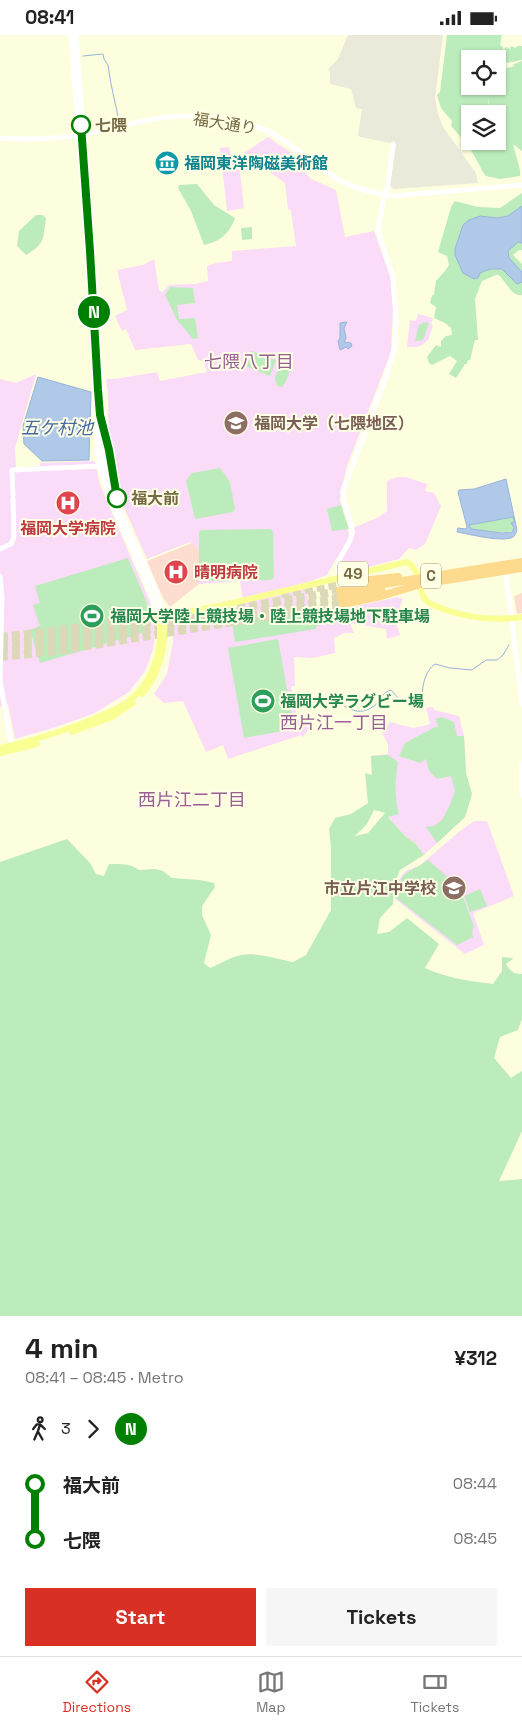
<!DOCTYPE html>
<html lang="en">
<head>
<meta charset="utf-8">
<style>
	:root { --surface:#fff; --page:#f6f6f6; --text:#222; --muted:#767676; --line:#e0e0e0; --accent:#d93025 }
	body { margin:0; font-family:"Space Grotesk","Noto Sans JP",sans-serif; background:var(--page); color:var(--text); height:100vh; display:flex; flex-direction:column; font-size:19px; white-space:nowrap }
	* { box-sizing:border-box; margin:0 }
	p { font-size:16px; color:var(--muted) }
	.icon { flex:none; width:28px; height:28px; fill:none; stroke:currentColor; stroke-width:2; stroke-linecap:round; stroke-linejoin:round }
	.map { position:relative; height:1281px; overflow:hidden }
	.sheet { display:flex; flex-direction:column; background:var(--surface); flex:1 }
	.sheet>* { flex:none }
	.badge { padding:0 10px; border-radius:16px; font-size:18px; line-height:32px }
	.fabs { position:absolute; left:461px; top:15px; display:grid; gap:10px }
	.fabs a { display:grid; place-items:center; width:45px; height:45px; border-radius:0px; background:var(--surface); box-shadow:0 1px 4px #0004; font-size:25px }
	.map>.badge { position:absolute; translate:-50% -50%; box-shadow:0 0 0 2px #fff }
	.legs { display:flex; align-items:center; gap:8px; height:55px; padding:0 25px; font-size:16px }
	.legs p { margin-inline-start:auto }
	.head { display:flex; align-items:center; justify-content:space-between; height:85px; padding:0 25px }
	h1 { font-size:28px; font-weight:600; line-height:38px }
	.button { display:flex; gap:10px; margin-top:auto; padding:10px 25px }
	.button a { flex:1; height:58px; border-radius:0px; background:var(--accent); color:#fff; font-size:20px; font-weight:600; line-height:58px; text-align:center }
	.button a+a { background:var(--page); color:var(--text) }
	ul { padding:0 25px; list-style:none }
	li { display:flex; align-items:center; gap:18px; height:55px; font-size:19px }
	li i { display:grid; place-items:center; width:8px; height:100%; margin:0 6px; background:currentColor }
	li i::after { content:''; width:12px; height:12px; margin:-6px; border:4px solid; border-radius:50%; background:var(--surface) }
	li p { margin-inline-start:auto }
	li:first-child i { background:linear-gradient(#0000 50%,currentColor 0) }
	li:last-child i { background:linear-gradient(currentColor 50%,#0000 0) }
	.status { display:flex; justify-content:space-between; align-items:center; height:35px; padding:0 25px; background:var(--surface); direction:ltr }
	.status svg { height:14px; fill:currentColor }
	.menu { display:flex; justify-content:space-around; align-items:center; height:70px; border-top:1px solid var(--line); background:var(--surface); font-size:14px; color:var(--muted) }
	.menu a { display:grid; justify-items:center; gap:2px }
	.menu .current { color:var(--accent) }
	.map>svg:first-child { display:block }
	.industrial { fill:#ebe9da }
	.education { fill:#fadbf8 }
	.medical { fill:#fdddd0 }
	.green { fill:#bcecbc; fill-rule:evenodd }
	.water { fill:#b1c9e8; stroke:#97b4db; fill-rule:evenodd }
	.lines { fill:none; stroke-linecap:round; stroke-linejoin:round }
	.stream { stroke:#97b4db; stroke-width:1 }
	.highway-tunnel { stroke:#dbd9b7; stroke-width:8; stroke-dasharray:8 4; stroke-linecap:butt }
	.minor { stroke:#fff; stroke-width:5 }
	.major { stroke:#faff93; stroke-width:6 }
	.highway { stroke:#feda8f; stroke-width:8 }
	.line-1-casing { stroke:#fff; stroke-width:11 }
	.line-1 { stroke:#008000; stroke-width:8 }
	.stop-1-dot { fill:#fff; stroke:#008000; stroke-width:2.5 }
	.labels { text-anchor:middle; stroke-width:4; stroke-linejoin:round; paint-order:stroke }
	.shield { fill:#feffe5; stroke:#9e9774; stroke-width:1 }
	.shield-label { font-size:15px; font-weight:bold; fill:#756a44 }
	.street-label { font-size:16px; fill:#756a44; stroke:#feffe5 }
	.stop-label { font-size:16px; font-weight:bold; fill:#756a44; stroke:#feffe5; text-anchor:start }
	.culture-label { font-size:16px; font-weight:bold; fill:#0d838f; stroke:#feffe5; text-anchor:start }
	.education-label { font-size:16px; font-weight:bold; fill:#785e54; stroke:#feffe5; text-anchor:start }
	.health-label { font-size:16px; font-weight:bold; fill:#be3a42; stroke:#feffe5 }
	.leisure-label { font-size:16px; font-weight:bold; fill:#27864d; stroke:#feffe5; text-anchor:start }
	.neighbourhood-label { font-size:18px; fill:#995f95; stroke:#feffe5 }
	.water-label { font-size:18px; font-style:italic; fill:#446ba0; stroke:#feffe5 }
</style>
</head>
<body>
<div class="status"><b>08:41</b><svg viewBox="0 0 49 12"><path d="M0 12V9h3v3zM5 12V6h3v6zM10 12V3h3v9zM15 12V0h3v12zM26 1h20v11H26zM47 4h2v5h-2z"/></svg></div>
<div class="map">
<svg width="522" height="1281" viewBox="0 0 522 1281">
	<rect width="100%" height="100%" fill="#fdfedd"/>
	<!-- industrial -->
	<path class="industrial" d="M 348,0 L 443,0 L 435,63 L 438,79 L 443,92 L 476,138 L 478,148 L 394,154 L 390,151 L 396,109 L 360,102 L 358,100 L 362,74 L 356,73 L 351,54 L 330,49 L 330,37 L 328,34 L 338,24 Z"/>
	<!-- education -->
	<path class="education" d="M 268,102 L 306,128 L 302,134 L 311,144 L 336,155 L 345,202 L 374,196 L 390,241 L 393,272 L 391,317 L 347,431 L 341,455 L 340,465 L 349,500 L 356,498 L 353,493 L 379,482 L 387,476 L 387,446 L 397,442 L 406,442 L 427,449 L 425,456 L 434,458 L 441,471 L 425,509 L 416,515 L 409,513 L 399,524 L 350,537 L 337,522 L 327,540 L 305,548 L 309,570 L 330,580 L 332,584 L 338,584 L 339,575 L 398,562 L 403,564 L 395,584 L 400,600 L 387,604 L 386,594 L 350,588 L 354,598 L 344,598 L 334,603 L 335,618 L 312,623 L 294,622 L 295,651 L 291,651 L 297,684 L 307,684 L 309,694 L 303,702 L 301,700 L 228,724 L 223,710 L 206,717 L 183,666 L 164,668 L 154,659 L 167,639 L 173,607 L 172,588 L 176,584 L 244,571 L 240,546 L 199,549 L 199,515 L 190,507 L 147,524 L 118,459 L 109,420 L 108,356 L 106,344 L 115,344 L 157,337 L 160,346 L 207,337 L 203,326 L 198,325 L 191,309 L 135,315 L 126,294 L 122,296 L 115,281 L 127,275 L 117,235 L 143,230 L 154,224 L 159,255 L 162,257 L 170,250 L 195,249 L 208,246 L 207,231 L 216,228 L 232,226 L 232,216 L 296,211 L 291,176 L 288,174 L 285,148 L 264,133 L 240,136 L 244,173 L 227,176 L 220,113 L 229,112 L 232,126 L 239,126 L 241,120 Z
		M 418,279 L 433,283 L 431,289 L 433,291 L 428,305 L 422,310 L 417,312 L 407,312 L 410,285 L 416,286 Z
		M 36,339 L 15,413 L 16,433 L 40,431 L 40,428 L 95,426 L 100,450 L 150,567 L 155,599 L 153,615 L 145,636 L 129,657 L 93,679 L 50,694 L 15,704 L 8,669 L 0,672 L 0,344 L 16,348 Z
		M 433,672 L 434,675 L 459,681 L 464,701 L 466,738 L 472,759 L 465,782 L 424,820 L 416,809 L 405,801 L 384,777 L 372,741 L 371,721 L 388,719 L 388,709 L 382,698 L 390,687 L 413,693 L 428,690 L 430,688 L 426,673 Z
		M 474,786 L 487,786 L 514,861 L 473,878 L 484,910 L 465,919 L 395,864 L 399,845 L 402,840 L 407,835 L 419,831 L 460,796 Z"/>
	<!-- medical -->
	<path class="medical" d="M 192,508 L 199,515 L 199,549 L 170,572 L 163,563 L 147,526 Z
		M 522,558 L 522,578 L 517,579 L 514,561 Z"/>
	<!-- green -->
	<path class="green" d="M 447,0 L 502,0 L 500,10 L 503,12 L 503,15 L 506,12 L 511,14 L 510,12 L 512,11 L 515,13 L 518,11 L 522,11 L 522,25 L 507,28 L 503,25 L 502,28 L 498,29 L 498,24 L 470,24 L 470,51 L 498,51 L 498,35 L 515,31 L 512,30 L 522,26 L 522,116 L 513,109 L 520,135 L 520,141 L 500,144 L 486,141 L 482,136 L 480,131 L 468,110 L 451,91 L 452,86 L 441,73 L 437,60 L 440,57 ZM 489,60 L 489,79 L 498,79 L 498,97 L 507,105 L 498,98 L 498,106 L 470,106 L 470,79 L 488,79 Z
		M 197,149 L 214,170 L 235,183 C 229,199 221,206 204,210 L 191,176 L 178,153 L 179,150 Z
		M 522,158 L 522,215 L 519,215 L 513,220 L 522,229 L 522,260 C 512,262 506,247 499,240 L 496,240 L 482,246 L 475,264 L 478,305 L 475,305 L 470,325 L 468,325 L 467,329 L 465,329 L 456,343 L 449,339 L 457,326 L 450,321 L 432,330 L 429,328 L 427,322 L 436,310 L 441,312 L 441,306 L 446,301 L 452,300 L 451,293 L 445,288 L 434,283 L 436,272 L 430,268 L 432,261 L 434,259 L 436,246 L 445,236 L 449,230 L 447,221 L 438,217 L 451,172 L 455,166 L 478,172 L 500,173 Z
		M 36,180 L 43,180 L 46,183 C 43,204 45,209 26,220 L 17,211 L 19,196 Z
		M 252,192 L 252,204 L 242,205 L 241,193 Z
		M 170,252 L 193,253 L 195,268 L 177,270 L 179,284 L 195,283 L 198,303 L 193,304 L 177,285 L 165,260 Z
		M 423,287 L 429,288 L 423,305 L 415,306 L 419,289 L 422,290 Z
		M 251,316 L 276,325 L 270,341 L 245,331 Z
		M 281,327 L 292,331 L 285,348 L 282,352 L 277,351 L 275,343 Z
		M 220,433 L 230,447 L 235,474 L 233,477 L 195,484 L 186,446 L 192,438 Z
		M 341,470 L 349,494 L 332,496 L 327,474 Z
		M 513,482 L 514,487 L 511,488 L 514,495 C 501,500 484,495 470,494 L 469,490 Z
		M 269,494 L 273,496 L 274,542 L 271,545 L 201,546 L 199,544 L 199,497 L 202,495 Z
		M 128,523 L 147,568 L 149,596 L 40,628 L 30,595 L 40,591 L 33,570 L 40,568 L 35,551 Z
		M 313,573 L 314,579 L 324,577 L 327,589 L 316,591 L 316,594 L 235,607 L 232,586 Z
		M 278,604 L 294,694 L 244,703 L 228,613 Z
		M 442,682 L 454,687 L 457,701 L 464,701 L 466,738 L 472,759 L 465,782 L 437,808 L 426,792 L 434,791 L 442,785 L 449,772 L 455,756 L 451,741 L 437,744 L 429,736 L 426,724 L 420,728 L 399,721 L 405,708 L 435,692 L 439,692 L 435,684 Z
		M 388,720 L 398,727 C 395,745 394,761 399,779 L 388,782 L 405,801 L 416,809 L 424,820 L 400,835 L 395,847 L 393,869 L 380,883 L 377,899 L 389,897 L 407,883 L 439,909 L 425,933 C 447,943 469,946 493,949 L 502,936 L 502,922 L 514,923 L 506,929 C 510,936 514,939 522,939 L 522,984 L 518,995 L 500,1002 L 494,1023 L 511,1043 L 522,1036 L 522,1096 L 499,1146 L 522,1144 L 522,1281 L 0,1281 L 0,827 L 67,804 L 90,828 L 96,839 L 104,841 L 109,829 C 120,829 130,828 139,835 L 155,834 L 163,836 L 172,843 L 200,845 L 214,848 L 215,852 L 202,871 L 202,880 L 211,900 L 204,928 L 210,933 C 220,929 231,922 241,920 C 258,917 277,924 293,927 L 306,920 L 331,875 L 331,812 L 329,794 L 335,783 L 351,779 L 368,768 L 365,738 L 372,740 L 371,721 ZM 374,775 L 385,778 L 368,798 L 355,801 L 367,789 Z
		M 428,825 L 460,853 L 474,892 L 472,896 L 473,902 L 457,910 L 396,863 C 402,832 406,841 428,825 Z
		M 480,854 L 487,871 L 470,877 L 464,861 Z"/>
	<!-- water -->
	<path class="water" d="M 522,171 L 522,208 L 518,207 L 508,216 L 509,223 L 522,237 L 522,247 L 517,249 L 502,234 L 490,234 L 480,238 L 478,243 L 474,244 L 463,238 L 455,220 L 455,214 L 463,190 L 469,185 L 480,181 L 497,183 L 508,181 Z
		M 347,287 L 344,293 L 346,303 L 344,307 L 351,308 L 352,311 L 348,314 L 346,312 L 340,315 L 338,306 L 340,303 L 340,288 Z
		M 38,342 L 91,357 L 89,425 L 42,426 L 24,409 L 23,391 Z
		M 506,444 L 517,495 C 516,497 516,500 513,502 C 504,508 468,499 457,497 L 458,493 L 466,494 L 467,492 L 458,457 L 459,455 L 474,454 ZM 513,482 L 514,487 L 511,488 L 514,493 L 512,497 L 502,498 L 471,494 L 469,490 Z"/>
	<g class="lines">
		<!-- stream -->
		<path class="stream" d="M 83,21 L 103,19 L 104,24 L 108,30 L 111,49 L 119,86
			M 328,663 C 345,667 354,685 374,671 C 382,666 379,659 391,655 L 399,664 L 408,668 L 413,663 L 422,660 C 423,649 425,636 435,629 L 450,633 L 472,635 L 486,625 L 497,625 L 503,620 L 509,610"/>
		<!-- highway-tunnel -->
		<path class="highway-tunnel" d="M 281,559 L 351,547
			M 0,602 L 55,596 L 164,579
			M 0,608 L 56,603 L 340,556
			M 0,615 L 57,610 L 341,563
			M 0,622 L 57,616 L 343,569"/>
		<!-- minor -->
		<path class="minor" d="M 71,0 L 95,316 L 97,404 L 100,431 L 108,460 L 145,544 L 159,582
			M 76,0 L 99,315 C 100,329 102,343 102,357 C 103,385 99,414 107,441 C 121,490 151,532 164,581
			M 0,103 C 27,105 57,104 84,99 C 112,94 141,85 169,82 C 194,80 221,83 245,88 C 283,96 307,127 339,145 C 356,154 374,158 393,161 L 522,150
			M 13,460 L 12,435 L 101,431
			M 0,514 L 11,509 L 14,502 L 13,464
			M 505,534 L 509,562 L 522,669
			M 0,541 L 2,562 L 0,646 L 12,712
			M 339,542 C 339,537 337,531 339,527 C 342,516 351,509 352,498 C 353,485 342,471 343,456 L 387,339 L 395,311 L 396,283 L 393,242 L 378,195 L 384,160 L 387,155 L 393,109
			M 522,729 L 522,760"/>
		<!-- major -->
		<path class="major" d="M 142,659 C 161,637 166,610 164,581
			M 72,697 L 112,682 L 133,668
			M 0,713 C 28,707 54,699 81,689 C 95,683 110,678 123,670 C 152,652 164,615 159,582 L 224,570 L 407,527 C 422,537 417,552 425,564 C 430,571 439,572 446,575 C 470,583 496,586 522,582
			M 0,718 L 37,709"/>
		<!-- highway -->
		<path class="highway" d="M 351,547 L 398,542
			M 340,556 L 522,527
			M 341,563 L 382,556
			M 343,569 L 381,561 L 421,549 L 522,533"/>
	</g>
	<g class="lines">
		<defs>
			<path id="line-1" d="M 81,90 L 90,216 L 98,355 L 100,380 L 109,415 L 117,463"/>
		</defs>
		<!-- line-1 casing -->
		<use href="#line-1" class="line-1-casing"/>
		<!-- line-1 -->
		<use href="#line-1" class="line-1"/>
	</g>
	<!-- icons -->
	<defs>
		<symbol id="museum-disc" viewBox="-11 -11 22 22"><circle r="9.5" fill="#0f9aa8" stroke="#feffe5"/><path d="M0-6L6-3V-2H-6V-3ZM-5-1h2V3h-2ZM-1-1h2V3h-2ZM3-1h2V3H3ZM-6 4H6V6H-6Z" fill="#fff"/></symbol>
		<symbol id="university-disc" viewBox="-11 -11 22 22"><circle r="9.5" fill="#8d6e63" stroke="#feffe5"/><path d="M0-5L7-2L0 1L-7-2ZM-4 1L0 2.5L4 1V4Q0 6-4 4Z" fill="#fff"/></symbol>
		<symbol id="hospital-disc" viewBox="-11 -11 22 22"><circle r="9.5" fill="#e0444e" stroke="#feffe5"/><path d="M-5-5h3v3.5h4V-5h3V5h-3V1.5h-4V5h-3Z" fill="#fff"/></symbol>
		<symbol id="stadium-disc" viewBox="-11 -11 22 22"><circle r="9.5" fill="#2e9e5b" stroke="#feffe5"/><path d="M0-5a6.5 5 0 1 0 0 10a6.5 5 0 1 0 0-10ZM-3.5-1.8h7v3.6h-7Z" fill="#fff"/></symbol>
		<symbol id="school-disc" viewBox="-11 -11 22 22"><circle r="9.5" fill="#8d6e63" stroke="#feffe5"/><path d="M0-5L7-2L0 1L-7-2ZM-4 1L0 2.5L4 1V4Q0 6-4 4Z" fill="#fff"/></symbol>
	</defs>
	<g fill-rule="evenodd">
		<use href="#museum-disc" x="153" y="114" width="28" height="28"/>
		<use href="#university-disc" x="222" y="374" width="28" height="28"/>
		<use href="#hospital-disc" x="54" y="454" width="28" height="28"/>
		<use href="#hospital-disc" x="162" y="523" width="28" height="28"/>
		<use href="#stadium-disc" x="78" y="567" width="28" height="28"/>
		<use href="#stadium-disc" x="249" y="652" width="28" height="28"/>
		<use href="#school-disc" x="440" y="839" width="28" height="28"/>
	</g>
	<!-- markers -->
	<g class="stop-1-dot">
		<circle cx="81" cy="90" r="9"/>
		<circle cx="117" cy="463" r="9"/>
	</g>
	<g class="labels">
		<!-- shield labels -->
		<g class="shield">
			<rect x="338" y="526.5" width="30" height="25" rx="4"/>
			<rect x="421" y="528.5" width="20" height="25" rx="4"/>
		</g>
		<g class="shield-label">
			<text x="353" y="544">49</text>
			<text x="431" y="546">C</text>
		</g>
		<!-- street labels -->
		<g class="street-label">
			<text transform="translate(225 88) rotate(9)" y="6">福大通り</text>
		</g>
		<!-- stop labels -->
		<g class="stop-label">
			<text x="95" y="96">七隈</text>
			<text x="131" y="469">福大前</text>
		</g>
		<!-- culture labels -->
		<g class="culture-label">
			<text x="184" y="134">福岡東洋陶磁美術館</text>
		</g>
		<!-- education labels -->
		<g class="education-label">
			<text x="254" y="394">福岡大学（七隈地区）</text>
			<text x="436" y="859" text-anchor="end">市立片江中学校</text>
		</g>
		<!-- health labels -->
		<g class="health-label">
			<text x="68" y="499">福岡大学病院</text>
			<text x="194" y="543" text-anchor="start">晴明病院</text>
		</g>
		<!-- leisure labels -->
		<g class="leisure-label">
			<text x="110" y="587">福岡大学陸上競技場・陸上競技場地下駐車場</text>
			<text x="280" y="672">福岡大学ラグビー場</text>
		</g>
		<!-- neighbourhood labels -->
		<g class="neighbourhood-label">
			<text x="249" y="333">七隈八丁目</text>
			<text x="334" y="694">西片江一丁目</text>
			<text x="192" y="771">西片江二丁目</text>
		</g>
		<!-- water labels -->
		<g class="water-label">
			<text x="57" y="399">五ケ村池</text>
		</g>
	</g>
</svg>
<div class="fabs">
<a><svg class="icon" aria-label="locate" viewBox="0 0 24 24"><circle cx="12" cy="12" r="6"/><path d="M12 2v4M12 18v4M2 12h4M18 12h4"/></svg></a>
<a><svg class="icon" aria-label="layers" viewBox="0 0 24 24"><path d="M12 4l9 5-9 5-9-5zM3 14l9 5 9-5"/></svg></a>
</div>
<b class="badge" style="left:94px;top:277px;background:#008000;color:#fff">N</b>
</div>
<section class="sheet">
<div class="head"><div><h1>4 min</h1><p>08:41 – 08:45 · Metro</p></div><b>¥312</b></div>
<div class="legs"><svg class="icon" aria-label="walk" viewBox="0 0 24 24"><circle cx="13" cy="4" r="2"/><path d="M13 8l-2 6 4 7M11 14l-3 7M7 12l3-4h3l4 4"/></svg>3<svg class="icon" aria-label="forward" viewBox="0 0 24 24"><path d="M9 5l7 7-7 7"/></svg><b class="badge" style="background:#008000;color:#fff">N</b></div>
<ul>
<li><i style="color:#008000"></i><b>福大前</b><p>08:44</p></li>
<li><i style="color:#008000"></i><b>七隈</b><p>08:45</p></li>
</ul>
<div class="button"><a>Start</a><a>Tickets</a></div>
</section>
<nav class="menu">
<a class="current"><svg class="icon" aria-label="directions" viewBox="0 0 24 24"><path d="M12 3l9 9-9 9-9-9zM9 14v-3h6M13 9l2 2-2 2"/></svg>Directions</a>
<a><svg class="icon" aria-label="map" viewBox="0 0 24 24"><path d="M3 6l6-2 6 2 6-2v14l-6 2-6-2-6 2zM9 4v14M15 6v14"/></svg>Map</a>
<a><svg class="icon" aria-label="tickets" viewBox="0 0 24 24"><path d="M3 7h18v10H3zM15 7v10"/></svg>Tickets</a>
</nav>
</body>
</html>
